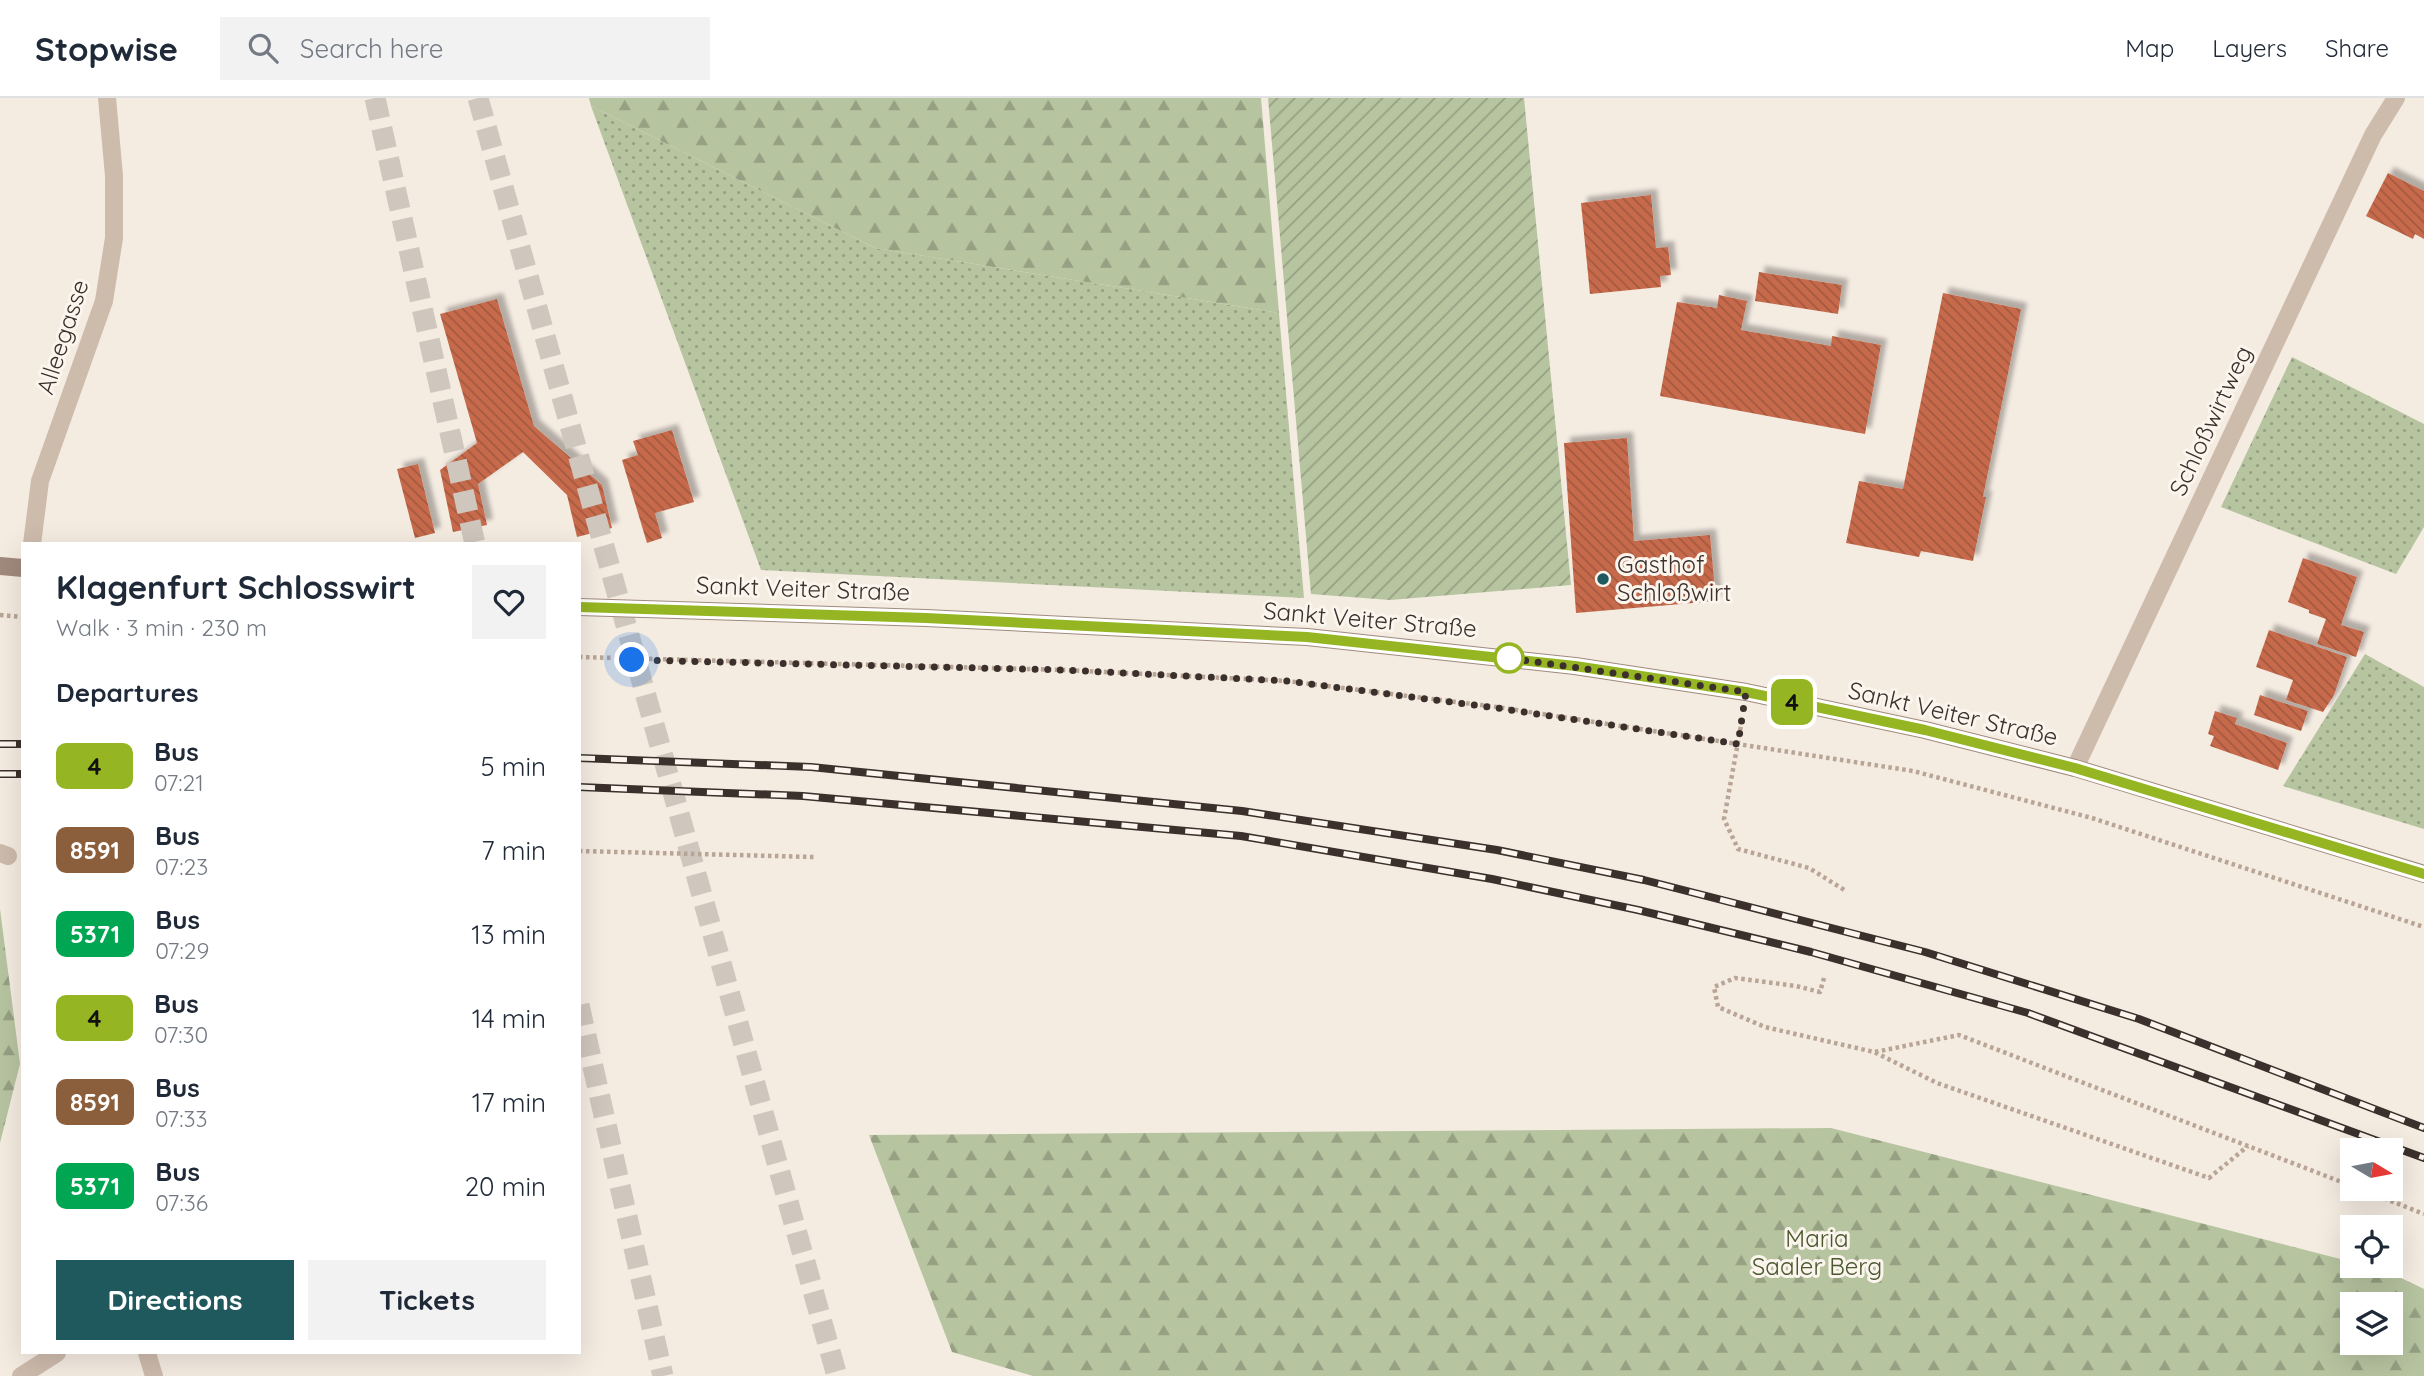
<!DOCTYPE html>
<html lang="en">
<head>
<meta charset="utf-8">
<style>
	:root { --surface:#fff; --page:#f2f2f3; --text:#1f2937; --muted:#747a83; --line:#e0e1e3; --accent:#20595d }
	body { margin:0; font-family:Quicksand,sans-serif; background:var(--page); color:var(--text); height:100vh; display:flex; flex-direction:column; font-size:26px; white-space:nowrap }
	* { box-sizing:border-box; margin:0 }
	p { font-size:23px; color:var(--muted) }
	.icon { flex:none; width:38px; height:38px; fill:none; stroke:currentColor; stroke-width:2; stroke-linecap:round; stroke-linejoin:round }
	.map { position:relative; flex:1; overflow:hidden }
	.side { position:absolute; left:21px; top:444px; width:560px; height:812px; display:flex; flex-direction:column; background:var(--surface); border-radius:0px; box-shadow:0 7px 28px #0002 }
	.side>* { flex:none }
	.badge { padding:0 14px; border-radius:10px; font-size:24px; line-height:46px }
	.needle { width:46px; rotate:100deg }
	.tools { position:absolute; left:2340px; top:1040px; display:grid; gap:14px }
	.tools a { display:grid; place-items:center; width:63px; height:63px; border-radius:0px; background:var(--surface); box-shadow:0 7px 28px #0002; font-size:35px }
	.you { position:absolute; width:35px; height:35px; margin:-18px; border:5px solid #fff; border-radius:50%; background:#1a73e8; box-shadow:0 0 0 10px #1a73e833 }
	.map>.badge { position:absolute; translate:-50% -50%; box-shadow:0 0 0 4px #fff }
	h2 { padding:0 35px; font-size:26px; line-height:63px }
	.round { display:grid; place-items:center; flex:none; width:74px; height:74px; border-radius:0px; background:var(--page) }
	.head { display:flex; align-items:center; justify-content:space-between; height:119px; padding:0 35px }
	h1 { font-size:33px; font-weight:700; line-height:52px }
	.action { display:flex; gap:14px; margin-top:auto; padding:14px 35px }
	.action a { flex:1; height:80px; border-radius:0px; background:var(--accent); color:#fff; font-size:28px; font-weight:700; line-height:80px; text-align:center }
	.action a+a { background:var(--page); color:var(--text) }
	ul { padding:0; list-style:none }
	li { display:flex; align-items:center; gap:21px; height:84px; padding:0 35px }
	li div { flex:1 }
	li b { display:block; font-size:26px }
	li em { font-style:normal }
	li .badge { min-width:77px; font-weight:700; text-align:center }
	header { display:flex; align-items:center; gap:42px; box-sizing:border-box; height:98px; padding:0 35px; background:var(--surface); border-bottom:2px solid var(--line) }
	header strong { font-size:33px }
	nav { display:flex; gap:38px; margin-inline-start:auto; font-size:24px }
	.search { width:490px; height:63px; background:var(--page); display:flex; align-items:center; gap:18px; box-sizing:border-box; padding:0 24px; border-radius:0px; color:var(--muted); font-size:26px }
	.map>svg:first-child { display:block }
	.grass { fill:url(#grass-dots) }
	.forest { fill:url(#forest-firs); fill-rule:evenodd }
	.garden { fill:url(#garden-furrows) }
	.building { fill:url(#building-back-hatch); filter:url(#shadow) }
	.lines { fill:none; stroke-linecap:round; stroke-linejoin:round }
	.highway-tunnel { stroke:#cfc6bd; stroke-width:21; stroke-dasharray:21 10; stroke-linecap:butt }
	.path { stroke:#b9a596; stroke-width:4.5; stroke-dasharray:3.5 3.5; stroke-linecap:butt }
	.lane { stroke:#cdbbac; stroke-width:18 }
	.street { stroke:#cdbbac; stroke-width:18 }
	.secondary { stroke:#a18a7d; stroke-width:18 }
	.rail-casing { stroke:#3b302b; stroke-width:8 }
	.rail { stroke:#fbf5ee; stroke-width:5; stroke-dasharray:16; stroke-linecap:butt }
	.line-casing { stroke:#fff; stroke-width:16 }
	.line { stroke:#96b522; stroke-width:10 }
	.walk { stroke:#3b302b; stroke-width:7; stroke-dasharray:0 12.6 }
	.poi-dot { fill:#20595d; stroke:#fbf5ee; stroke-width:2.5 }
	.stop-dot { fill:#fff; stroke:#96b522; stroke-width:3.5 }
	.labels { text-anchor:middle; stroke-width:6; stroke-linejoin:round; paint-order:stroke }
	.street-label { font-size:24px; fill:#3b302b; stroke:#fbf5ee }
	.poi-label { font-size:24px; fill:#3b302b; stroke:#fbf5ee; text-anchor:start }
	.park-label { font-size:24px; fill:#49592e; stroke:#fbf5ee }
</style>
</head>
<body>
<header>
<strong>Stopwise</strong>
<div class="search"><svg class="icon" aria-label="search" viewBox="0 0 24 24"><circle cx="10" cy="10" r="6"/><path d="M15 15l6 6"/></svg>Search here</div>
<nav><a>Map</a><a>Layers</a><a>Share</a></nav>
</header>
<div class="map">
<svg width="2424" height="1278" viewBox="0 0 2424 1278">
	<defs>
		<pattern id="grass-dots" width="8" height="8" patternUnits="userSpaceOnUse" patternTransform="scale(1.75)"><rect width="8" height="8" fill="#b7c4a0"/><path d="M2 2h.1M6 6h.1" fill="none" stroke="#96a083" stroke-width="1.8" stroke-linecap="round"/></pattern>
		<pattern id="forest-firs" width="22" height="20" patternUnits="userSpaceOnUse" patternTransform="scale(1.75)"><rect width="22" height="20" fill="#b7c4a0"/><path d="M5 1l3.5 6h-7zM16 11l3.5 6h-7z" fill="#96a083"/></pattern>
		<pattern id="garden-furrows" width="10" height="10" patternUnits="userSpaceOnUse" patternTransform="scale(1.75)"><rect width="10" height="10" fill="#b7c4a0"/><path d="M-1 1l2-2M0 10L10 0M9 11l2-2" fill="none" stroke="#96a083"/></pattern>
		<pattern id="building-back-hatch" width="6" height="6" patternUnits="userSpaceOnUse" patternTransform="scale(1.75)"><rect width="6" height="6" fill="#c76b4c"/><path d="M-1 5l2 2M0 0l6 6M5-1l2 2" fill="none" stroke="#a3583f"/></pattern>
		<filter id="shadow"><feDropShadow dx="6" dy="-6" stdDeviation="2" flood-color="#0004"/></filter>
	</defs>
	<rect width="100%" height="100%" fill="#f4ebe1"/>
	<!-- grass -->
	<path class="grass" d="M 591,8 L 875,150 L 1279,215 L 1304,500 L 761,472 Z
		M 2292,259 L 2424,326 L 2424,429 L 2396,476 L 2221,409 Z
		M 2365,556 L 2424,589 L 2424,731 L 2283,688 Z"/>
	<!-- forest -->
	<path class="forest" d="M 589,0 L 1261,0 L 1279,215 L 875,150 L 591,8 Z
		M 0,811 L 20,966 L 0,1045 Z
		M 1831,1030 L 2352,1164 L 2352,1167 C 2379,1167 2400,1180 2424,1191 L 2424,1278 L 1033,1278 L 952,1254 L 869,1037 ZM 2352,1206 L 2390,1206 L 2390,1244 L 2352,1244 Z"/>
	<!-- garden -->
	<path class="garden" d="M 1268,0 L 1524,0 L 1571,487 L 1390,502 L 1311,496 Z"/>
	<!-- building -->
	<path class="building" d="M 2388,75 L 2424,93 L 2424,141 L 2415,136 L 2413,141 L 2366,118 Z
		M 1651,97 L 1656,150 L 1668,149 L 1671,177 L 1660,178 L 1661,189 L 1590,196 L 1581,105 Z
		M 1759,174 L 1842,187 L 1838,216 L 1755,203 Z
		M 1943,195 L 2021,211 L 1983,399 L 1986,399 L 1973,463 L 1921,453 L 1919,459 L 1846,445 L 1859,383 L 1903,391 Z
		M 1719,197 L 1747,203 L 1741,232 L 1831,248 L 1832,238 L 1881,247 L 1865,336 L 1660,298 L 1677,204 L 1717,210 Z
		M 497,201 L 534,328 L 602,387 L 612,430 L 577,439 L 567,397 L 523,354 L 478,386 L 487,427 L 453,434 L 440,372 L 477,345 L 440,216 Z
		M 672,332 L 694,404 L 655,415 L 662,440 L 647,445 L 622,362 L 638,357 L 633,343 Z
		M 1627,340 L 1634,443 L 1710,437 L 1716,503 L 1576,515 L 1564,345 Z
		M 418,366 L 435,435 L 415,440 L 397,371 Z
		M 2303,460 L 2357,479 L 2341,527 L 2364,534 L 2356,559 L 2317,546 L 2326,521 L 2309,515 L 2309,512 L 2288,504 Z
		M 2269,532 L 2347,559 L 2334,597 L 2323,614 L 2286,602 L 2293,582 L 2256,569 Z
		M 2260,597 L 2308,613 L 2301,633 L 2254,617 Z
		M 2215,613 L 2237,620 L 2235,626 L 2287,645 L 2278,672 L 2210,648 L 2214,638 L 2208,636 Z"/>
	<g class="lines">
		<!-- highway-tunnel -->
		<path class="highway-tunnel" d="M 375,0 L 475,446
			M 478,0 L 837,1278
			M 579,907 L 663,1278"/>
		<!-- path -->
		<path class="path" d="M 0,517 L 23,519
			M 579,559 L 1065,572 L 1287,583 L 1497,609 L 1913,673 L 2092,720 L 2424,829
			M 1742,622 L 1724,721 L 1738,751 L 1809,770 L 1846,793
			M 579,753 L 814,759
			M 1824,880 L 1820,894 L 1796,888 L 1735,880 L 1714,889 L 1718,909 L 1765,929 L 1874,954 L 1937,985 L 2209,1080 L 2248,1048
			M 1875,954 L 1959,937 L 2352,1088
			M 2358,1090 L 2424,1116"/>
		<!-- lane -->
		<path class="lane" d="M 32,446 L 40,383 L 104,203 L 114,140 L 114,78 L 107,0"/>
		<!-- street -->
		<path class="street" d="M 2075,670 L 2373,37 L 2396,0
			M 0,755 L 8,758
			M 147,1255 L 154,1278
			M 21,1278 L 57,1255"/>
		<!-- secondary -->
		<path class="secondary" d="M 0,468 L 23,470
			M 579,509 L 926,520 L 1307,539 L 1575,568 L 1746,594 L 1925,632 L 2075,670 L 2424,776"/>
		<defs>
			<path id="rail" d="M 0,646 L 23,646
				M 579,660 L 811,669 L 1242,713 L 1497,752 L 1644,782 L 1925,854 L 2139,921 L 2424,1030
				M 0,676 L 23,676
				M 579,689 L 803,698 L 1241,738 L 1492,781 L 1638,812 L 1811,854 L 2028,915 L 2424,1060"/>
		</defs>
		<!-- rail casing -->
		<use href="#rail" class="rail-casing"/>
		<!-- rail -->
		<use href="#rail" class="rail"/>
	</g>
	<g class="lines">
		<defs>
			<path id="line" d="M 579,509 L 926,520 L 1307,539 L 1575,568 L 1746,594 L 1925,632 L 2075,670 L 2424,776"/>
		</defs>
		<!-- line casing -->
		<use href="#line" class="line-casing"/>
		<!-- line -->
		<use href="#line" class="line"/>
		<!-- walk -->
		<path class="walk" d="M 632,562 L 1065,572 L 1287,583 L 1497,610 L 1738,646 L 1746,594 L 1509,560"/>
	</g>
	<!-- markers -->
	<circle class="poi-dot" cx="1603" cy="481" r="7"/>
	<circle class="stop-dot" cx="1509" cy="560" r="14"/>
	<g class="labels">
		<!-- street labels -->
		<g class="street-label">
			<text transform="translate(63 239) rotate(-72)" y="8">Alleegasse</text>
			<text transform="translate(2211 323) rotate(-65)" y="8">Schloßwirtweg</text>
			<text transform="translate(803 491) rotate(2)" y="8">Sankt Veiter Straße</text>
			<text transform="translate(1370 522) rotate(5)" y="8">Sankt Veiter Straße</text>
			<text transform="translate(1953 616) rotate(13)" y="8">Sankt Veiter Straße</text>
		</g>
		<!-- poi labels -->
		<g class="poi-label">
			<text x="1617" y="475">Gasthof<tspan x="1617" dy="28">Schloßwirt</tspan></text>
		</g>
		<!-- park labels -->
		<g class="park-label">
			<text x="1817" y="1149">Maria<tspan x="1817" dy="28">Saaler Berg</tspan></text>
		</g>
	</g>
</svg>
<div class="tools">
<a><svg class="needle" viewBox="-14 -14 28 28"><path d="M0-13l5 13h-10z" fill="#e53935"/><path d="M0 13l5-13h-10z" fill="#747a83"/></svg></a>
<a><svg class="icon" aria-label="locate" viewBox="0 0 24 24"><circle cx="12" cy="12" r="6"/><path d="M12 2v4M12 18v4M2 12h4M18 12h4"/></svg></a>
<a><svg class="icon" aria-label="layers" viewBox="0 0 24 24"><path d="M12 4l9 5-9 5-9-5zM3 14l9 5 9-5"/></svg></a>
</div>
<div class="you" style="left:632px;top:562px"></div>
<b class="badge" style="left:1792px;top:604px;background:#96b522;color:#111">4</b>
<section class="side">
<div class="head"><div><h1>Klagenfurt Schlosswirt</h1><p>Walk · 3 min · 230 m</p></div><a class="round"><svg class="icon" aria-label="heart" viewBox="0 0 24 24"><path d="M12 20l-8-8c-3-5 5-10 8-4 3-6 11-1 8 4z"/></svg></a></div>
<h2>Departures</h2>
<ul>
<li><span class="badge" style="background:#96b522;color:#111">4</span><div><b>Bus</b><p>07:21</p></div><em>5 min</em></li>
<li><span class="badge" style="background:#8b5e3c;color:#fff">8591</span><div><b>Bus</b><p>07:23</p></div><em>7 min</em></li>
<li><span class="badge" style="background:#00a651;color:#fff">5371</span><div><b>Bus</b><p>07:29</p></div><em>13 min</em></li>
<li><span class="badge" style="background:#96b522;color:#111">4</span><div><b>Bus</b><p>07:30</p></div><em>14 min</em></li>
<li><span class="badge" style="background:#8b5e3c;color:#fff">8591</span><div><b>Bus</b><p>07:33</p></div><em>17 min</em></li>
<li><span class="badge" style="background:#00a651;color:#fff">5371</span><div><b>Bus</b><p>07:36</p></div><em>20 min</em></li>
</ul>
<div class="action"><a>Directions</a><a>Tickets</a></div>
</section>
</div>
</body>
</html>
